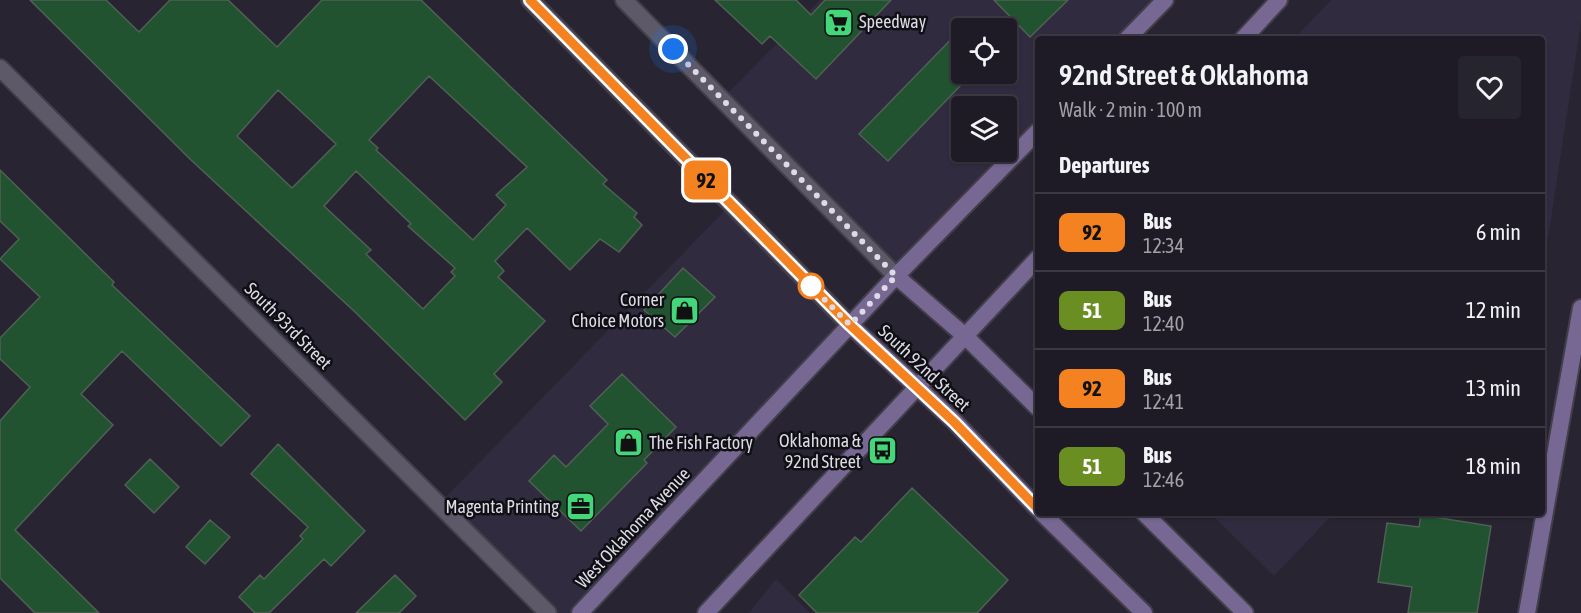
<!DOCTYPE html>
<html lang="en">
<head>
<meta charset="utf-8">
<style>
	:root { --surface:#1e1b26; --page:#26242e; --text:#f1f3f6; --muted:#a1a1a7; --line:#3c3943 }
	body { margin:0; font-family:"Asap Condensed",sans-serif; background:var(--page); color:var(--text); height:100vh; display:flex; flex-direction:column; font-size:22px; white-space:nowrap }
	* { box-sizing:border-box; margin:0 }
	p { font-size:20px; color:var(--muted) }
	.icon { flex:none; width:33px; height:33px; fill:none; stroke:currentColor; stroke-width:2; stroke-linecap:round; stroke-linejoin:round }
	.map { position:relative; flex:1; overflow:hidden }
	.drawer { position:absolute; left:1035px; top:36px; width:510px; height:480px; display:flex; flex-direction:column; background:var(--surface); border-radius:6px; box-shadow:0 2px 4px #0004,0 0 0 2px var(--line) }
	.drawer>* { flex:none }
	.badge { padding:0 12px; border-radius:9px; font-size:21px; line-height:39px }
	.controls { position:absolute; left:951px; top:18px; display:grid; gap:12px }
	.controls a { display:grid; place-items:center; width:66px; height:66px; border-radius:6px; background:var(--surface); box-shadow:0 2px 4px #0004,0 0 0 2px var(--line); font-size:30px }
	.you { position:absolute; width:30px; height:30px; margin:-15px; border:4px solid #fff; border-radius:50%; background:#1a73e8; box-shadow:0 0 0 9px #1a73e833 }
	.map>.badge { position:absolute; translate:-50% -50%; box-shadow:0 0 0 3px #fff }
	h2 { padding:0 24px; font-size:22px; line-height:54px }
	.round { display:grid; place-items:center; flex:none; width:63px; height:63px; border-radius:6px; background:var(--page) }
	.head { display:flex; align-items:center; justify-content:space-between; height:102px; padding:0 24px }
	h1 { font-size:28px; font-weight:600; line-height:45px }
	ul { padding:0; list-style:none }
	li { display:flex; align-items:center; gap:18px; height:78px; padding:0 24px; border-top:2px solid var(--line) }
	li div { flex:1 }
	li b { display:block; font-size:22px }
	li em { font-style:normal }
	li .badge { min-width:66px; font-weight:700; text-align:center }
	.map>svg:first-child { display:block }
	.built { fill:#312b3f; fill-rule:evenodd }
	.building { fill:#215331; stroke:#516055; stroke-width:1.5; fill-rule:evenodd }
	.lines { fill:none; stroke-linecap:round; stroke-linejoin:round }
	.minor-casing { stroke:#423e4a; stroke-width:20 }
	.tertiary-casing { stroke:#423e4a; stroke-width:20 }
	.secondary-casing { stroke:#423e4a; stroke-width:20 }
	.minor { stroke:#5e5969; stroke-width:16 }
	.tertiary { stroke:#5e5969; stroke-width:16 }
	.secondary { stroke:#766893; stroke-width:16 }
	.line-casing { stroke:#fff; stroke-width:14 }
	.line { stroke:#f58220; stroke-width:9 }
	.walk { stroke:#dddbe4; stroke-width:6; stroke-dasharray:0 10.8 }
	.stop-dot { fill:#fff; stroke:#f58220; stroke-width:3 }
	.labels { text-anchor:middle; stroke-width:5; stroke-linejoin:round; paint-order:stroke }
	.poi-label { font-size:18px; fill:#dddbe4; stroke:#100f15; text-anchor:end }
	.street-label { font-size:18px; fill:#dddbe4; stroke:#100f15 }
</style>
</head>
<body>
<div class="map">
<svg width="1581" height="613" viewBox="0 0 1581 613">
	<rect width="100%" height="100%" fill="#282432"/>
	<!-- built -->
	<path class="built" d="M 820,0 L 1165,0 L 1127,39 L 1038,39 L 1038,131 L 896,276 L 722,99 ZM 962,28 L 1006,28 L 1006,74 L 962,74 ZM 962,106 L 1006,106 L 1006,152 L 962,152 Z
		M 1331,0 L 1581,0 L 1581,22 L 1542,278 L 1542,39 L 1294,39 Z
		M 730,205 L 850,325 L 580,613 L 548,613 L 439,504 Z
		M 1210,513 L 1334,513 L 1274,576 Z
		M 776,579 L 810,613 L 749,613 Z"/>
	<!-- building -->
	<path class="building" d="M 30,0 L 106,0 L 139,32 L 170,0 L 228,0 L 277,47 L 322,0 L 421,0 L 607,180 L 603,184 L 637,213 L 634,217 L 642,225 L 619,252 L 600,239 L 570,270 L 527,228 L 495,261 L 504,271 L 498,277 L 545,321 L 494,374 L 502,382 L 465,420 L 355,312 L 191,160 ZM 429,76 L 527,167 L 496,195 L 506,205 L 473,240 L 376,150 L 378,148 L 369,140 ZM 278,90 L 336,144 L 292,188 L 237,136 ZM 356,171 L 411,224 L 408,226 L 455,268 L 451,272 L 455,276 L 423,309 L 366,254 L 371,250 L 324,206 Z
		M 715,0 L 796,0 L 811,15 L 825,0 L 891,0 L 816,79 L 770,36 L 762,44 Z
		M 994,0 L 1068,0 L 1030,37 Z
		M 962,28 L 962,84 L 888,161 L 859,134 Z
		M 0,170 L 114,282 L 112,285 L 250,416 L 221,446 L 122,351 L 81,394 L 113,425 L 15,530 L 99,613 L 35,613 L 0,578 L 0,421 L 30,387 L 0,359 L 0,338 L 40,297 L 0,259 L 19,239 L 0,221 Z
		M 683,268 L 715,297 L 675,337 L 644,310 Z
		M 622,374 L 676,427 L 644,460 L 647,463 L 581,531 L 529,481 L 554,455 L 566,467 L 608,424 L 590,406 Z
		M 278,444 L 365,531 L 331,566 L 324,559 L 269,613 L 255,613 L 239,597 L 260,575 L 264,579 L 303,539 L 300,536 L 308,527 L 251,474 Z
		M 150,459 L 179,487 L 154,513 L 125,485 Z
		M 912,488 L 1008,580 L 977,613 L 817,613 L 799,595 L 855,537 L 861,542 Z
		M 1421,515 L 1491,526 L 1477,613 L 1408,613 L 1412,587 L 1378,582 L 1387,523 L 1419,527 Z
		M 210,520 L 230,537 L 205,564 L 186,547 Z
		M 395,575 L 416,596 L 399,613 L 356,613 Z"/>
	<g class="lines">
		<defs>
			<path id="minor" d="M 0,68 L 548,613"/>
			<path id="tertiary" d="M 530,0 L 850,325
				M 624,0 L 896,276"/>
			<path id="secondary" d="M 1127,39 L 1165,0
				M 1243,39 L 1279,0
				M 896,276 L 965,336 L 1038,408
				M 850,325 L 955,422 L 1038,509
				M 1042,513 L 1144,613
				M 1144,513 L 1245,613
				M 580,613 L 896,276 L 1038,131
				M 706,613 L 1038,258
				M 1527,613 L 1581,308"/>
		</defs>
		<!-- minor casing -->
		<use href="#minor" class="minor-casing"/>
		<!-- tertiary casing -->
		<use href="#tertiary" class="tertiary-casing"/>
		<!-- secondary casing -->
		<use href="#secondary" class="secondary-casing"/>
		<!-- minor -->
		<use href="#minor" class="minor"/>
		<!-- tertiary -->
		<use href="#tertiary" class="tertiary"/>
		<!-- secondary -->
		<use href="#secondary" class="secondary"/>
	</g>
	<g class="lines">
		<defs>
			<path id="line" d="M 530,0 L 850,325 L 954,422 L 1038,509"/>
		</defs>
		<!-- line casing -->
		<use href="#line" class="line-casing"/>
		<!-- line -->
		<use href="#line" class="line"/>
		<!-- walk -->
		<path class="walk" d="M 673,49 L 896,276 L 850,325 L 811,286"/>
	</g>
	<!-- icons -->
	<defs>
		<symbol id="supermarket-square" viewBox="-11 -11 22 22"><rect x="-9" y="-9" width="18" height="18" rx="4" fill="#44d77a" stroke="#100f15"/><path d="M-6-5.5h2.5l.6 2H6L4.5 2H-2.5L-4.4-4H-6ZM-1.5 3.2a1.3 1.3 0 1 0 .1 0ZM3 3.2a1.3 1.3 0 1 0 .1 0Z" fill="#111"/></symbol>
		<symbol id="shop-square" viewBox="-11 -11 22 22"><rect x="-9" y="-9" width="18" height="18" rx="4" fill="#44d77a" stroke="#100f15"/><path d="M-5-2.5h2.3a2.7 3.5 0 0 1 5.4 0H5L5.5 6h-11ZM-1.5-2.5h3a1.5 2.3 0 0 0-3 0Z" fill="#111"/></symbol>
		<symbol id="bus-square" viewBox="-11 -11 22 22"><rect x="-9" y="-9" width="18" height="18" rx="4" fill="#44d77a" stroke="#100f15"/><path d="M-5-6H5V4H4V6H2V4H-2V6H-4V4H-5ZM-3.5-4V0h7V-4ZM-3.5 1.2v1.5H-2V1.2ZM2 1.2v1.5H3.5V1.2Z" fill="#111"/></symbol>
		<symbol id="office-square" viewBox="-11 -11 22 22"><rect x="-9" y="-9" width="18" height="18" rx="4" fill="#44d77a" stroke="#100f15"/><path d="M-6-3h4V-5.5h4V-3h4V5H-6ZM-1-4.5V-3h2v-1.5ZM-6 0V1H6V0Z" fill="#111"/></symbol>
	</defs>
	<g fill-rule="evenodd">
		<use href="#supermarket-square" x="822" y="6" width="33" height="33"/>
		<use href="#shop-square" x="668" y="294" width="33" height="33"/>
		<use href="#shop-square" x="612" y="426" width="33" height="33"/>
		<use href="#bus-square" x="866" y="434" width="33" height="33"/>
		<use href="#office-square" x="564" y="490" width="33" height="33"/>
	</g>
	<!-- markers -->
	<circle class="stop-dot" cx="811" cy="286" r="12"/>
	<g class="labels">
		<!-- poi labels -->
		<g class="poi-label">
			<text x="859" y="28" text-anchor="start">Speedway</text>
			<text x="664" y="306">Corner<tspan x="664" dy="21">Choice Motors</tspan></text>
			<text x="861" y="447">Oklahoma &amp;<tspan x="861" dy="21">92nd Street</tspan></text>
			<text x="649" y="449" text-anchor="start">The Fish Factory</text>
			<text x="559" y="513">Magenta Printing</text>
		</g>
		<!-- street labels -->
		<g class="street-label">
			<text transform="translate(288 326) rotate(45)" y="6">South 93rd Street</text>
			<text transform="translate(924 368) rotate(43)" y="6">South 92nd Street</text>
			<text transform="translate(633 528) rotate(-47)" y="6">West Oklahoma Avenue</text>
		</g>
	</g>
</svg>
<div class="controls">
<a><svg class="icon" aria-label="locate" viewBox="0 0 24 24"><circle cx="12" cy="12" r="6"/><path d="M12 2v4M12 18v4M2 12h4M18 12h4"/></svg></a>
<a><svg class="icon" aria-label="layers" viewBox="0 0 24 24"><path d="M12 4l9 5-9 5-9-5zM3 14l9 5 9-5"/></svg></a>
</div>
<div class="you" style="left:673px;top:49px"></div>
<b class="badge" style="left:706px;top:180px;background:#f58220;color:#111">92</b>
<section class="drawer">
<div class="head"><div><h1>92nd Street &amp; Oklahoma</h1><p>Walk · 2 min · 100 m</p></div><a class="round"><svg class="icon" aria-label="heart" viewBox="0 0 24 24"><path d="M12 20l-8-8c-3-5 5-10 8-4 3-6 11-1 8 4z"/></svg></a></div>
<h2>Departures</h2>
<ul>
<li><span class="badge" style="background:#f58220;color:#111">92</span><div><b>Bus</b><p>12:34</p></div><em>6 min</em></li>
<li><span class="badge" style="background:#6b8e23;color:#fff">51</span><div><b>Bus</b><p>12:40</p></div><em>12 min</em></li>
<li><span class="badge" style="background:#f58220;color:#111">92</span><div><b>Bus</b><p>12:41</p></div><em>13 min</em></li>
<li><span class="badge" style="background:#6b8e23;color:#fff">51</span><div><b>Bus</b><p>12:46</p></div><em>18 min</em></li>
</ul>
</section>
</div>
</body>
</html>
